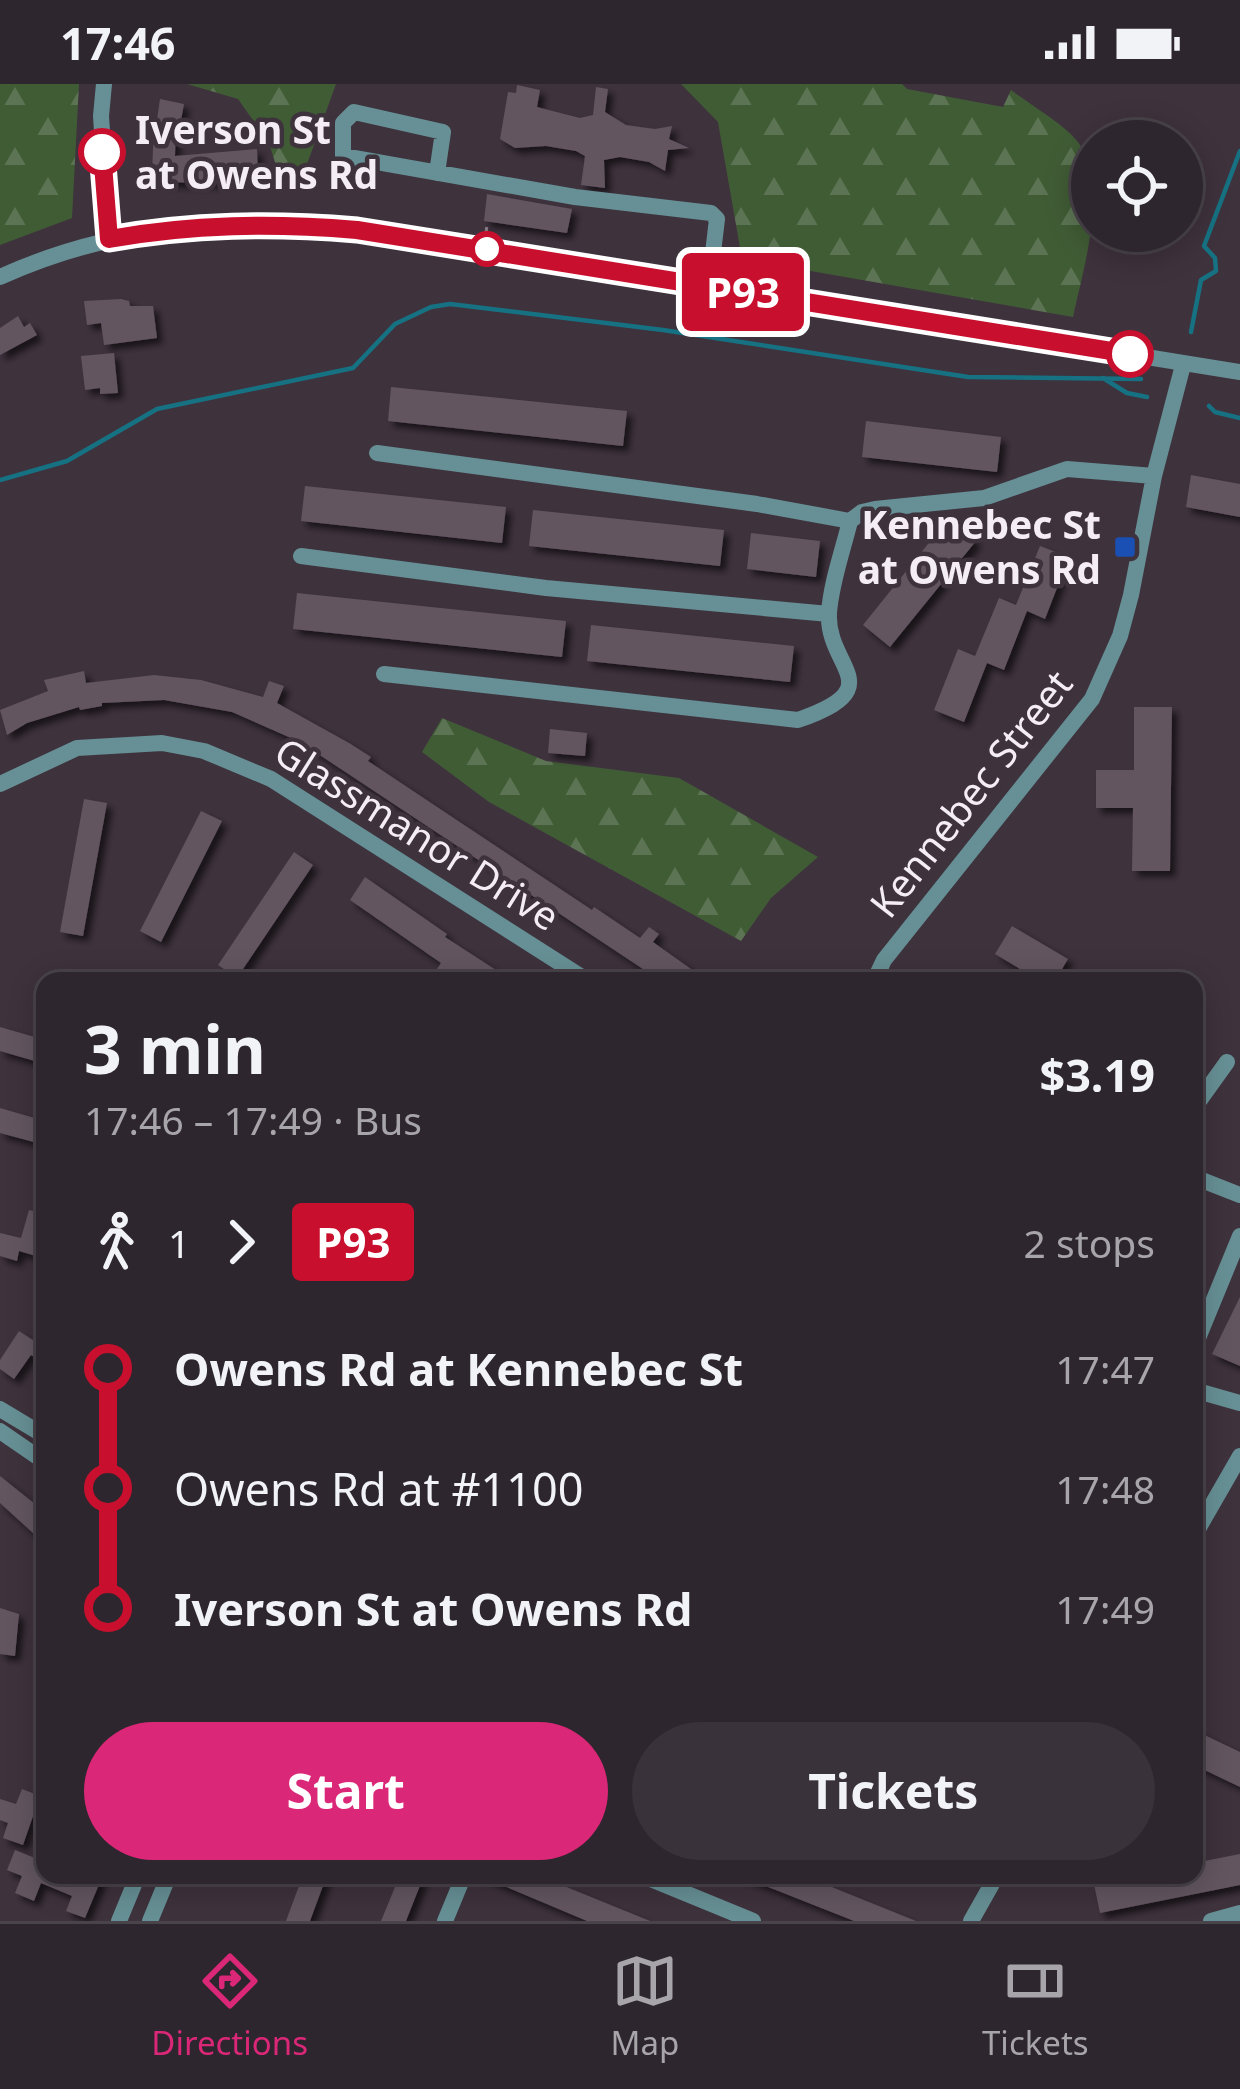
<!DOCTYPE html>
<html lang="en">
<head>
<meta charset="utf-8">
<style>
	:root { --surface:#2e262e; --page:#3a323a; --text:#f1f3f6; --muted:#a7a5aa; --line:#49434a; --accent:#db2777 }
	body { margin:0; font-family:"Noto Sans",sans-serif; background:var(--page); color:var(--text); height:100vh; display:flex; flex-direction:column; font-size:45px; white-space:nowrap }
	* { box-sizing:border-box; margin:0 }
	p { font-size:39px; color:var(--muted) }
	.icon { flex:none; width:66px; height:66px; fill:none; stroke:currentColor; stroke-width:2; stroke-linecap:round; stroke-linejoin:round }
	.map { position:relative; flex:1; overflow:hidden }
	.panel { position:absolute; left:36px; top:888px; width:1167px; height:912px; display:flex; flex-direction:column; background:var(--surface); border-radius:24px; box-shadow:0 6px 30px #0003,0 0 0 3px var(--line) }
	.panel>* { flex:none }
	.badge { padding:0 24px; border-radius:9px; font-size:42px; line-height:78px }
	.controls { position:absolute; left:1071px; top:36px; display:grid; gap:24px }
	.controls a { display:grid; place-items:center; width:132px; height:132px; border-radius:50%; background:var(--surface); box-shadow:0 6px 30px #0003,0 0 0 3px var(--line); font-size:60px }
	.map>.badge { position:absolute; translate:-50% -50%; box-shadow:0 0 0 6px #fff }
	.legs { display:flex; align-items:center; gap:18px; height:132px; padding:0 48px; font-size:39px }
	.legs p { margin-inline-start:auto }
	.headline { display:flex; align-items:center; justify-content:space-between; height:204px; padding:0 48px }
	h1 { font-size:66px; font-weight:700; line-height:90px }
	.action { display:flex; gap:24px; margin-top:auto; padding:24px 48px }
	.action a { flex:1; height:138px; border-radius:72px; background:var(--accent); color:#fff; font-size:48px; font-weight:700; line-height:138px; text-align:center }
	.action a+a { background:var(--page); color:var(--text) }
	ul { padding:0 48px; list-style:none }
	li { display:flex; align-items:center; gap:42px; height:120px; font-size:45px }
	li i { display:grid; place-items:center; width:18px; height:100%; margin:0 15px; background:currentColor }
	li i::after { content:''; width:30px; height:30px; margin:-15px; border:9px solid; border-radius:50%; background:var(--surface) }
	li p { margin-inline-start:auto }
	li:first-child i { background:linear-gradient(#0000 50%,currentColor 0) }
	li:last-child i { background:linear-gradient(currentColor 50%,#0000 0) }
	.status { display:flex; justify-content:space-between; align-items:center; height:84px; padding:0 60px; background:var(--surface); direction:ltr }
	.status svg { height:33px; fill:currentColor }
	.menu { display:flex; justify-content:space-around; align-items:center; height:168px; border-top:3px solid var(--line); background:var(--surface); font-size:33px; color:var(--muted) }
	.menu a { display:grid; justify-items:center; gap:6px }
	.menu .selected { color:var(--accent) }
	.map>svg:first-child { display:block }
	.forest { fill:url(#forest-firs) }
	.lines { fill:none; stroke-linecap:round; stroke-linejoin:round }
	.stream { stroke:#167282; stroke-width:4.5 }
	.building { fill:#625461; filter:url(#shadow) }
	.path { stroke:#847a83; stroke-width:3; stroke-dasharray:6 6; stroke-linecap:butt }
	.minor { stroke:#669095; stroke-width:16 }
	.line-1-casing { stroke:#fff; stroke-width:27 }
	.line-1 { stroke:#c8102e; stroke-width:18 }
	.stop-1-dot { fill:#fff; stroke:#c8102e; stroke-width:6 }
	.transit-dot { fill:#1a4fb4; stroke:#3e323d; stroke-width:4.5 }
	.labels { text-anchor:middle; stroke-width:9; stroke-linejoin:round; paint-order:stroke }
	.stop-label { font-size:39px; font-weight:bold; fill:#f5edf5; stroke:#3e323d; text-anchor:start }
	.poi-label { font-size:39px; font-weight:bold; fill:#f5edf5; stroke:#3e323d; text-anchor:end }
	.street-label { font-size:39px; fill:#f5edf5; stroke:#3e323d }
</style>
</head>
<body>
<div class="status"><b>17:46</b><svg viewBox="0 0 49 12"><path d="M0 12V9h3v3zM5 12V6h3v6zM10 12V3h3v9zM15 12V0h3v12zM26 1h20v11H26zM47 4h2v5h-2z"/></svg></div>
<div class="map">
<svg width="1240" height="1837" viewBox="0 0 1240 1837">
	<defs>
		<pattern id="forest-firs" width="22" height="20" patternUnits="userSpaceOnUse" patternTransform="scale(3)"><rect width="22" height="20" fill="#405c35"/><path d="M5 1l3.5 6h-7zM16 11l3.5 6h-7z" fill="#5c7453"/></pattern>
		<filter id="shadow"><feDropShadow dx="5.5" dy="5.5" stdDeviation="3" flood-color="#0009"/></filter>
	</defs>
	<rect width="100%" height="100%" fill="#3e323d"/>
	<!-- forest -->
	<path class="forest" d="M 0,0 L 79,0 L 72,134 L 0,161 Z
		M 187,0 L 336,0 L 298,105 L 284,107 L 269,59 L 238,15 Z
		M 681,0 L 902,0 L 907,5 L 1003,23 L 1011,6 C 1029,20 1064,40 1078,58 C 1110,99 1083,186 1073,233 L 742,175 L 718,38 Z
		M 442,634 L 546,677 L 679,694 L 818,773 L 771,814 L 741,857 L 489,718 L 422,668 Z"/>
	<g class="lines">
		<!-- stream -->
		<path class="stream" d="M 1191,248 L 1201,196 L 1216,187 L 1215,174 L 1204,162 L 1240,67
			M 1103,294 L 1127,309 L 1147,313
			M 1209,322 L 1215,328 L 1240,334
			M 0,396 L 67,377 L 157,325 L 353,284 L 395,240 L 431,223 L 450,220 L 663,246 L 968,293 L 1141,295"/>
	</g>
	<!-- building -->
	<path class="building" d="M 517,1 L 540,6 L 537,23 L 580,34 L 593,31 L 596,3 L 608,5 L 605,28 L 626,41 L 655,45 L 672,42 L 669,55 L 689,64 L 668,66 L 665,87 L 649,78 L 620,73 L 604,76 L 605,104 L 581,101 L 585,72 L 576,67 L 546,62 L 515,64 L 500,55 L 508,8 L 516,9 Z
		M 160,15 L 184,20 L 180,42 L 176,42 L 175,72 L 257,65 L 258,89 L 223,92 L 223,97 L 215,99 L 157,98 L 157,91 L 152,91 L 153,64 Z
		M 487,110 L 572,125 L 567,149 L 484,137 Z
		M 121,215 L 129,217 L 130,222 L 153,222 L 157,254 L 104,261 L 101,239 L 87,241 L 84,217 Z
		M 18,232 L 24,243 L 30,239 L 37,251 L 0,271 L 0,244 Z
		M 114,269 L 118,309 L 100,310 L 100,304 L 85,306 L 81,272 Z
		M 391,303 L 627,327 L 623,362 L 388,337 Z
		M 866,337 L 1001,353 L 997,388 L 862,373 Z
		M 1191,391 L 1240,400 L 1240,433 L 1186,423 Z
		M 305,402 L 506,423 L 502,459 L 301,437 Z
		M 533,426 L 724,446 L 720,482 L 529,462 Z
		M 948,435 L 976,457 L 890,563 L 863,541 Z
		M 751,449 L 820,457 L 816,493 L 747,485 Z
		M 1040,462 L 1069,473 L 1045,535 L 1027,527 L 1004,586 L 987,579 L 964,638 L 934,626 L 958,565 L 975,572 L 999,514 L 1016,521 Z
		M 297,509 L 566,537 L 562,573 L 293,545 Z
		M 591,541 L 794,562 L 790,598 L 587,577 Z
		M 84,587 L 86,599 L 154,591 L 201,596 L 263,613 L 269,597 L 284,602 L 277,619 L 349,659 L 371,673 L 368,677 L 592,826 L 594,823 L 640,854 L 649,843 L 659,850 L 653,858 L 708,897 L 661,897 L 300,658 L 232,628 L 164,616 L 102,619 L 102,622 L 80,626 L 79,623 L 27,639 L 7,651 L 0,626 L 48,607 L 44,596 Z
		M 1134,623 L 1172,623 L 1170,787 L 1132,787 L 1133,724 L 1096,724 L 1096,686 L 1134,686 Z
		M 550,645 L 587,649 L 585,672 L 548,669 Z
		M 84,715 L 107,719 L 83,852 L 60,848 Z
		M 201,727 L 222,737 L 161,858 L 140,847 Z
		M 294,768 L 313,781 L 237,894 L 218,881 Z
		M 365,793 L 447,850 L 445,853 L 513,897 L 448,897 L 435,888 L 441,879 L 350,816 Z
		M 1012,842 L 1068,875 L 1055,897 L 1040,897 L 995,870 Z
		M 0,943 L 45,956 L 45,980 L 0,967 Z
		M 0,1024 L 45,1037 L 45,1061 L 0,1049 Z
		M 29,1126 L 45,1130 L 39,1173 L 19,1167 L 17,1177 L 0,1172 L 0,1149 L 21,1154 Z
		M 1240,1213 L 1240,1282 L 1212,1270 Z
		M 45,1245 L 45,1280 L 31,1271 L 14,1295 L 0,1285 L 0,1276 L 19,1247 L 36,1258 Z
		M 0,1392 L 45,1428 L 45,1460 L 0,1419 Z
		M 0,1524 L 19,1530 L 15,1572 L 0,1570 Z
		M 1194,1646 L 1240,1668 L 1240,1703 L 1194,1681 Z
		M 22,1705 L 40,1712 L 23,1761 L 3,1754 L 8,1739 L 0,1736 L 0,1715 L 16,1720 Z
		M 15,1766 L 45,1778 L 45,1791 L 103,1791 L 85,1834 L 66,1827 L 72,1812 L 41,1799 L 34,1817 L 15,1809 L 22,1792 L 7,1786 Z
		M 1240,1770 L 1240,1801 L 1100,1829 L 1094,1800 L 1137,1791 L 1194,1791 L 1194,1779 Z
		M 303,1791 L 327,1791 L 310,1837 L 286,1837 Z
		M 400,1791 L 423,1794 L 406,1837 L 381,1837 Z
		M 478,1791 L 537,1791 L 650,1837 L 587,1837 Z
		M 738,1791 L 802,1791 L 916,1837 L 854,1837 Z"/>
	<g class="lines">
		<!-- path -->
		<path class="path" d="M 486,149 L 487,141"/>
		<!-- minor -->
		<path class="minor" d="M 104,0 L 101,32 L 109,155
			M 437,89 L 443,48 L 354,28 L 343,39 L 343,72 L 575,113 L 711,129 L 717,135 L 709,203
			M 0,193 C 119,139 229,136 357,146 L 1240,288
			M 377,369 L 757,420 L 850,437 L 862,428 L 875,425 L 984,414 L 1067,385 L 1154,392
			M 301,472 L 546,504 L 829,530
			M 384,590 L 798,636 C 893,603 826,584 829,529 C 831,499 843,466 850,437
			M 0,700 L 77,664 L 162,659 L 204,667 L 271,695 L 588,897
			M 874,897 L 884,876 L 1092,615 L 1120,552 L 1131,511 L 1154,392 L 1183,281
			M 1194,1024 L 1227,978
			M 1194,1093 L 1240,1111
			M 1194,1264 L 1240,1152
			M 1194,1306 L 1240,1319
			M 0,1325 L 45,1352
			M 0,1347 L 45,1378
			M 1194,1452 L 1240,1372
			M 641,1791 L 753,1837
			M 119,1837 L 138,1791
			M 150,1837 L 169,1791
			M 445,1837 L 464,1791
			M 971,1837 L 997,1791
			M 1211,1837 L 1240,1829"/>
	</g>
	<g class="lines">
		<defs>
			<path id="line-1" d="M 102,68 L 109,155 C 193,140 271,139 357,146 L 1130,270"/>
		</defs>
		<!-- line-1 casing -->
		<use href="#line-1" class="line-1-casing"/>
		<!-- line-1 -->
		<use href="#line-1" class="line-1"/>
	</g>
	<!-- markers -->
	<g class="stop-1-dot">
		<circle cx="102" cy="68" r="21"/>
		<circle cx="487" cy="165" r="15"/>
		<circle cx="1130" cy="270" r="21"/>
	</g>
	<rect class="transit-dot" x="1113" y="451" width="24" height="24" rx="6"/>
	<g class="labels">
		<!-- stop labels -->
		<g class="stop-label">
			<text x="135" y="60">Iverson St<tspan x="135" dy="45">at Owens Rd</tspan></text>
		</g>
		<!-- poi labels -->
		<g class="poi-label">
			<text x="1101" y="455">Kennebec St<tspan x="1101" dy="45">at Owens Rd</tspan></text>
		</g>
		<!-- street labels -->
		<g class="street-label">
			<text transform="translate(971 710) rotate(-52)" y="14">Kennebec Street</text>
			<text transform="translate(417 750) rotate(32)" y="14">Glassmanor Drive</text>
		</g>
	</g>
</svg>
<div class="controls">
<a><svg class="icon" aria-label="locate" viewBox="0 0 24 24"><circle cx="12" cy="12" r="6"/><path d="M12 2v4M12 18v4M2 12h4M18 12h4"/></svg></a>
</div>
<b class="badge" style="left:743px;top:208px;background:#c8102e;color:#fff">P93</b>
<section class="panel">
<div class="headline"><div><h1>3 min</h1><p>17:46 – 17:49 · Bus</p></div><b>$3.19</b></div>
<div class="legs"><svg class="icon" aria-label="walk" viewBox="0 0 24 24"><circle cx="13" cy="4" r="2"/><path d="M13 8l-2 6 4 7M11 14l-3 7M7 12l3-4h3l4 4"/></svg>1<svg class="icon" aria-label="forward" viewBox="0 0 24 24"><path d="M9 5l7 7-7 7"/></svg><b class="badge" style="background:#c8102e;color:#fff">P93</b><p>2 stops</p></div>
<ul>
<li><i style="color:#c8102e"></i><b>Owens Rd at Kennebec St</b><p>17:47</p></li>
<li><i style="color:#c8102e"></i><span>Owens Rd at #1100</span><p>17:48</p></li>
<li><i style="color:#c8102e"></i><b>Iverson St at Owens Rd</b><p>17:49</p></li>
</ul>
<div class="action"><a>Start</a><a>Tickets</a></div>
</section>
</div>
<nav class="menu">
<a class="selected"><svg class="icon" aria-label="directions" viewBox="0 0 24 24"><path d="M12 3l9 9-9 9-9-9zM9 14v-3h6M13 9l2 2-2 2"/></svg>Directions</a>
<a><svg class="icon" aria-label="map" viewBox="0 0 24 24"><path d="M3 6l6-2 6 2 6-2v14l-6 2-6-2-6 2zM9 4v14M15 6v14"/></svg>Map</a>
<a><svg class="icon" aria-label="tickets" viewBox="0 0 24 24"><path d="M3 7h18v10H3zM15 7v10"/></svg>Tickets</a>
</nav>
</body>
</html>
